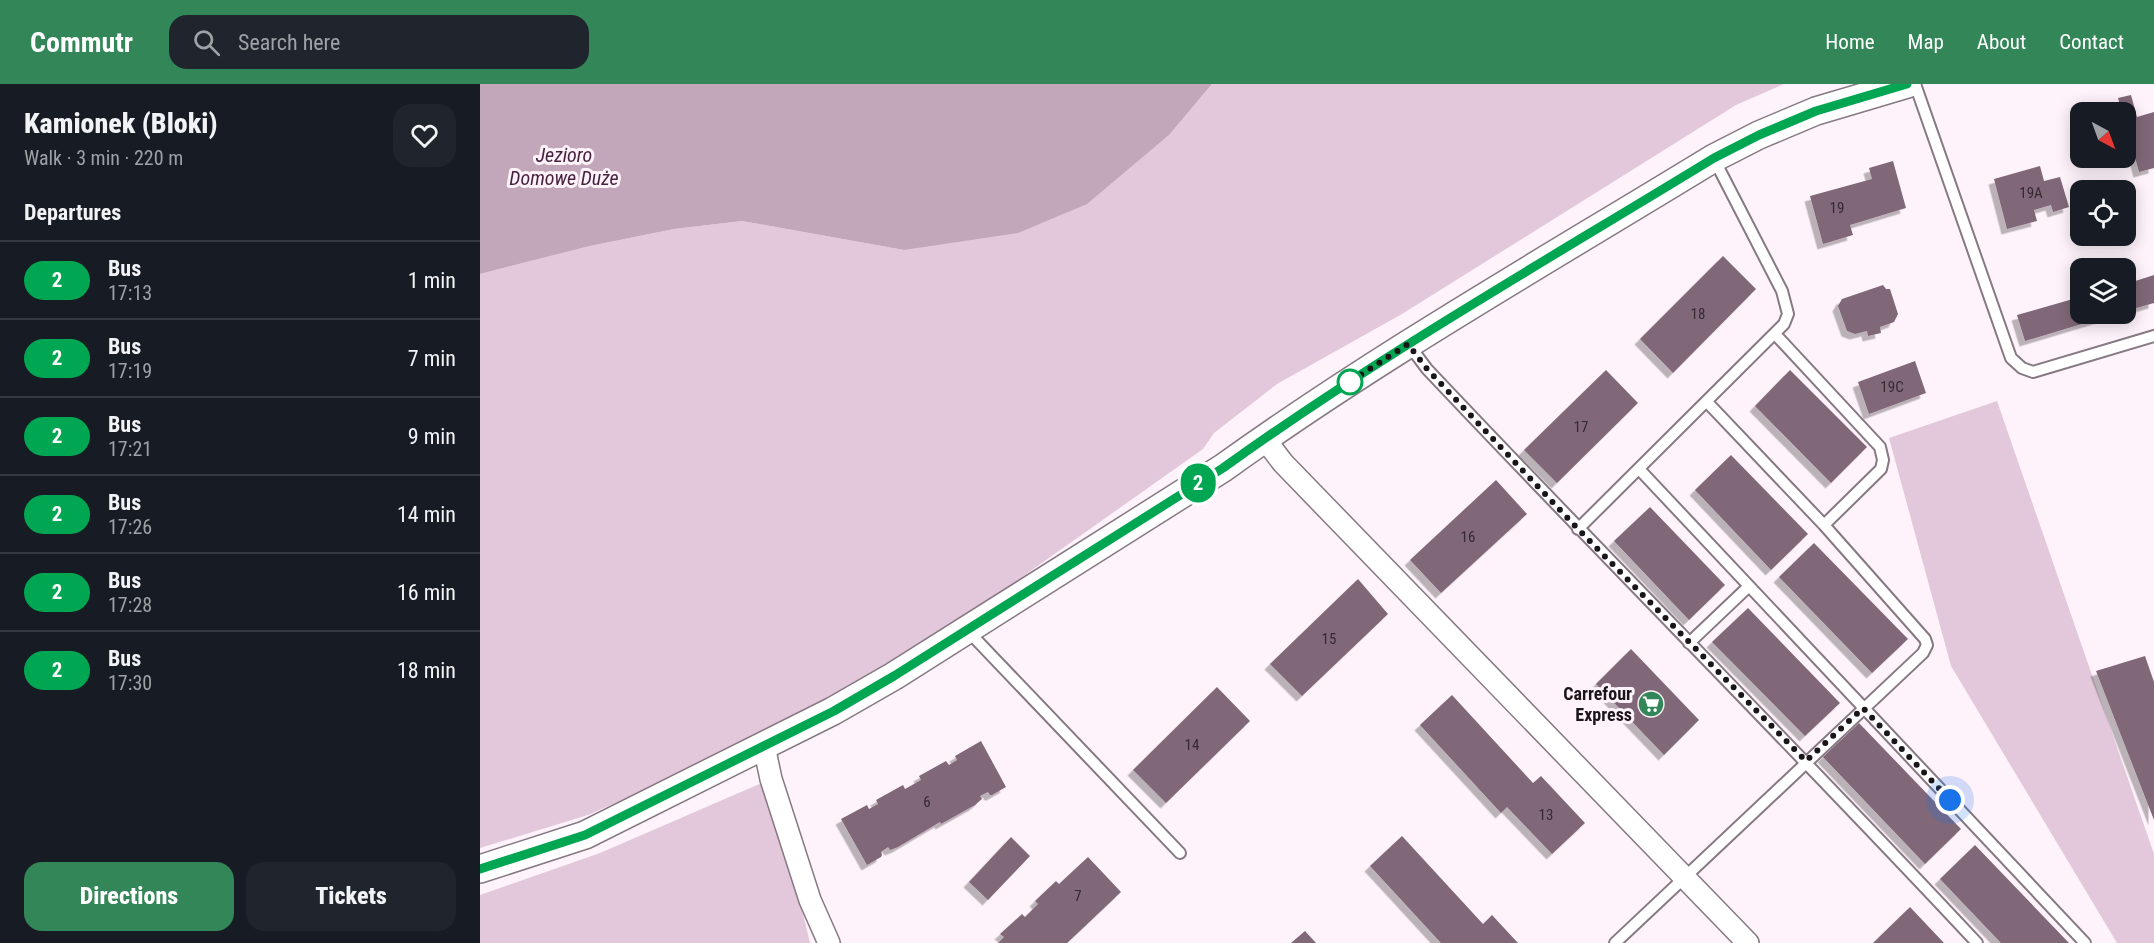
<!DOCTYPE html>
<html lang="en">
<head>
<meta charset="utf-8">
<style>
	:root { --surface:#171b24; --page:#20242c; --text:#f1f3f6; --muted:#9ea1a6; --line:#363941; --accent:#328658 }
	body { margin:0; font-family:"Roboto Condensed",sans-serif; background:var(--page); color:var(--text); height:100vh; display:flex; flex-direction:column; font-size:22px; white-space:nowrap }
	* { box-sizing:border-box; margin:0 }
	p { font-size:20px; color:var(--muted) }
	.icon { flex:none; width:33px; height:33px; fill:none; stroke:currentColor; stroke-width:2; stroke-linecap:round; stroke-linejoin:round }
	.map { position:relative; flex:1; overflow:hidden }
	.drawer { display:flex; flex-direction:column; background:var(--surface); width:480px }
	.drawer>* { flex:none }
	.badge { padding:0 12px; border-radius:20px; font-size:21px; line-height:39px }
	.needle { width:39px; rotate:139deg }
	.controls { position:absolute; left:1590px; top:18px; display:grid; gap:12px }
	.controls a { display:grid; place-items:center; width:66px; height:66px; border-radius:12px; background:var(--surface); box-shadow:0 3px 15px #0003; font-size:30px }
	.you { position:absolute; width:30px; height:30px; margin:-15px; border:4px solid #fff; border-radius:50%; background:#1a73e8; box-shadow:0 0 0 9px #1a73e833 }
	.map>.badge { position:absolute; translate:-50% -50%; box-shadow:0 0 0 3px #fff }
	h2 { padding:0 24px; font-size:22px; line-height:54px }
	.round { display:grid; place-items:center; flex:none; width:63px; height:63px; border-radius:18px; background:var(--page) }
	.summary { display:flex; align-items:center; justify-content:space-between; height:102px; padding:0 24px }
	h1 { font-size:28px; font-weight:800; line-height:45px }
	.primary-button { display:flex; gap:12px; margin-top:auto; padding:12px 24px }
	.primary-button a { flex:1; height:69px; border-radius:18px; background:var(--accent); color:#fff; font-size:24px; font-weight:800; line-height:69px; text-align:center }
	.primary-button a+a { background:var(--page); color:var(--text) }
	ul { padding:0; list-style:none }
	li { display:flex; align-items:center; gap:18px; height:78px; padding:0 24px; border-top:2px solid var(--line) }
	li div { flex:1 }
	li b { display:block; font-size:22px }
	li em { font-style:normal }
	li .badge { min-width:66px; font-weight:700; text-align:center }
	header { display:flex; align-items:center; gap:36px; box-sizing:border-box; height:84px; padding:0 30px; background:var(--accent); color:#fff }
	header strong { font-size:28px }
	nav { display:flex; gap:33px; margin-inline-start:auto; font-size:21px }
	.search { width:420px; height:54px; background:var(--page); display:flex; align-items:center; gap:15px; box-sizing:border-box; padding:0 21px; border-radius:18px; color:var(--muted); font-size:22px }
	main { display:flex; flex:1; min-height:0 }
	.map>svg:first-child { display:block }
	.green { fill:#e2c8da }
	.water { fill:#c2a7ba }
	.building { fill:#806879; filter:url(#shadow) }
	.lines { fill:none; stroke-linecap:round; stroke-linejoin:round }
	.service-casing { stroke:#867983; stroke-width:14 }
	.minor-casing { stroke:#867983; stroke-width:24 }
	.tertiary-casing { stroke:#867983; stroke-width:30 }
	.service { stroke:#fff; stroke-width:10 }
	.minor { stroke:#fff; stroke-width:21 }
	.tertiary { stroke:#fff; stroke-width:27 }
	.line-casing { stroke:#fff; stroke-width:14 }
	.line { stroke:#00a651; stroke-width:9 }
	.walk { stroke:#1a1518; stroke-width:6; stroke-dasharray:0 10.8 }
	.stop-dot { fill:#fff; stroke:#00a651; stroke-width:3 }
	.labels { text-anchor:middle; stroke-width:6; stroke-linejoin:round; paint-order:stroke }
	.number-label { font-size:15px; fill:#342a30 }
	.poi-label { font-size:18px; font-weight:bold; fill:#1a1518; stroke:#fff3fb; text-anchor:end }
	.water-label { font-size:20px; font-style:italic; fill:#47223f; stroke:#fff3fb }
</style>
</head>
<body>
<header>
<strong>Commutr</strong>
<div class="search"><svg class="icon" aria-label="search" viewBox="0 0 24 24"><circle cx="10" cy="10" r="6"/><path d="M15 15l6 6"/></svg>Search here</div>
<nav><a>Home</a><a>Map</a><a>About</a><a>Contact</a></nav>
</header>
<main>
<section class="drawer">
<div class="summary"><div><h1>Kamionek (Bloki)</h1><p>Walk · 3 min · 220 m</p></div><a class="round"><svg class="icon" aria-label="heart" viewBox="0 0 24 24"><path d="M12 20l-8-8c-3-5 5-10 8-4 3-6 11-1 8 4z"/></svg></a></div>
<h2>Departures</h2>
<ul>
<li><span class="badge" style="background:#00a651;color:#fff">2</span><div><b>Bus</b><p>17:13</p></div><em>1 min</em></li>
<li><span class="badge" style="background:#00a651;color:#fff">2</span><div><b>Bus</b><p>17:19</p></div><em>7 min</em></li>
<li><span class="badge" style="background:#00a651;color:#fff">2</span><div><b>Bus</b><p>17:21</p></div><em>9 min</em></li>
<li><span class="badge" style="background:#00a651;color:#fff">2</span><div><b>Bus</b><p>17:26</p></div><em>14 min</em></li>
<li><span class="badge" style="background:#00a651;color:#fff">2</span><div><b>Bus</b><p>17:28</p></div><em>16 min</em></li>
<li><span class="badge" style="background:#00a651;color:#fff">2</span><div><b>Bus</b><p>17:30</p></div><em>18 min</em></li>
</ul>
<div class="primary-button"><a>Directions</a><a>Tickets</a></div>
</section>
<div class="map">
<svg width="1674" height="859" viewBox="0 0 1674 859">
	<defs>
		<filter id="shadow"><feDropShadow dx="-5.5" dy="5.5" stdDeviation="0" flood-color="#0004"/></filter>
	</defs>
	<rect width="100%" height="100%" fill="#fff3fb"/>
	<!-- green -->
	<path class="green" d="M 732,0 L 1304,0 L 1256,21 L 922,230 L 797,300 L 734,349 L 723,365 L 422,578 L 271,659 L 108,731 L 0,764 L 0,190 L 110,162 L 194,145 L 262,137 L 424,166 L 690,50 Z
		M 1517,317 L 1674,770 L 1674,859 L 1637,859 L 1471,582 L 1409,354 Z
		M 291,695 L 330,859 L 0,859 L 0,811 L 120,769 Z"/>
	<!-- water -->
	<path class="water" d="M 0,0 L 732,0 L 690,50 L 607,120 L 538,149 L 424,166 L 262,137 L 194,145 L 110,162 L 0,190 Z"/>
	<!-- building -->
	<path class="building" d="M 1651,11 L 1657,33 L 1674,28 L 1674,84 L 1659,88 L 1646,40 L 1646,28 L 1642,28 L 1638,14 Z
		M 1413,77 L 1426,124 L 1370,141 L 1373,151 L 1343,160 L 1330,112 L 1392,95 L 1389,84 Z
		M 1560,82 L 1564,97 L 1580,93 L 1589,123 L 1573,128 L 1571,121 L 1554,126 L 1557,137 L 1527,145 L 1514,95 Z
		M 1243,172 L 1276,205 L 1193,289 L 1160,255 Z
		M 1674,191 L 1674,219 L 1646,227 L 1646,200 Z
		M 1403,201 L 1406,205 L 1410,205 L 1418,230 L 1414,238 L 1400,243 L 1401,249 L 1388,252 L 1387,247 L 1375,250 L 1367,247 L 1358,222 L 1362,215 Z
		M 1600,213 L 1600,230 L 1635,230 L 1545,257 L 1537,231 Z
		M 1435,277 L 1446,309 L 1389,330 L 1378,298 Z
		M 1126,286 L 1158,319 L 1077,399 L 1044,366 Z
		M 1310,286 L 1387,363 L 1351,399 L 1275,322 Z
		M 1251,371 L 1328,450 L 1291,486 L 1215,406 Z
		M 1016,396 L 1047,430 L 961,509 L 930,476 Z
		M 1170,423 L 1245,501 L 1209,536 L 1134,457 Z
		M 1334,459 L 1428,555 L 1392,589 L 1299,493 Z
		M 878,495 L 908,530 L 822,612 L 790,580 Z
		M 1268,524 L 1360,619 L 1325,652 L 1232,558 Z
		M 1151,565 L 1219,636 L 1184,671 L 1116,600 Z
		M 1665,572 L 1674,598 L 1674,736 L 1616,587 Z
		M 737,603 L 770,637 L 686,719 L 653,686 Z
		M 972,611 L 1053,699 L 1061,692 L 1105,739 L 1072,770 L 1027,723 L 1021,729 L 940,641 Z
		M 1379,639 L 1481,745 L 1445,780 L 1343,673 Z
		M 501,657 L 526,703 L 512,711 L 510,711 L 508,708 L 500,712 L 502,715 L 495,721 L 461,740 L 460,738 L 418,763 L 410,766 L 408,763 L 401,768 L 402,771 L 401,773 L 387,781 L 361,735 L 387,721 L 389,725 L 398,720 L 396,716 L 423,701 L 425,705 L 441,696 L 439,692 L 466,677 L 469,681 L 477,676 L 475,672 Z
		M 922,752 L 1003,840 L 1012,831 L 1038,859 L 961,859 L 890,782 Z
		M 531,753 L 550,772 L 508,816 L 489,798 Z
		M 1495,761 L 1589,859 L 1521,859 L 1460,795 Z
		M 608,773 L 641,808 L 603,844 L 587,859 L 518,859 L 524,853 L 520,850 L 542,830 L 545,833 L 558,820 L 555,817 L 576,797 L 579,800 Z
		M 1430,823 L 1464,859 L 1393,859 Z
		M 825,847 L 836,859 L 811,859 Z"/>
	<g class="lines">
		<defs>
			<path id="service" d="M 1435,0 L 1531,274 L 1542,284 L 1553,288 L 1674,252
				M 1295,250 L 1400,363 L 1403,376 L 1401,385 L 1344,441
				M 929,261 L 947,285 C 1129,478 1316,665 1497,859
				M 1159,385 L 1605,859
				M 1098,445 L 1304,240 L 1308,230 L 1302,207 L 1234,75
				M 487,546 L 700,769
				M 1209,559 L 1269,502
				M 1135,859 L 1443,569 L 1447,561 L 1445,555 L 1344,441 L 1227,318"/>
			<path id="minor" d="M 784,354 L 803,379 L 1268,859
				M 284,662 L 291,695 L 330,816 L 349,859"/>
			<path id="tertiary" d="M 0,785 L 105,751 L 353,627 L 414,592 L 743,384 C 900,271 1069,175 1234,74 L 1279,51 L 1336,27 L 1427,0"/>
		</defs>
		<!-- service casing -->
		<use href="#service" class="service-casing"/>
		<!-- minor casing -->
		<use href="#minor" class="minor-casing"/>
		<!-- tertiary casing -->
		<use href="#tertiary" class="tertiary-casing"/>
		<!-- service -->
		<use href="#service" class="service"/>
		<!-- minor -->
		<use href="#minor" class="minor"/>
		<!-- tertiary -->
		<use href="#tertiary" class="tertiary"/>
	</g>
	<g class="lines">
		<defs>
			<path id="line" d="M 0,785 L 105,751 L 354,627 L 414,592 L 743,384 C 900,271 1069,175 1234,74 L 1279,51 L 1336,27 L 1427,0"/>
		</defs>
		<!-- line casing -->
		<use href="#line" class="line-casing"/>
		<!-- line -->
		<use href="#line" class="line"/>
		<!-- walk -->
		<path class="walk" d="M 870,298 L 862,303 L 928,260 L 947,285 L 1098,445 L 1326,677 L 1383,624 L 1470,716"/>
	</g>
	<!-- icons -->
	<defs>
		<symbol id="supermarket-disc" viewBox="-11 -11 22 22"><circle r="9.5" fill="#328658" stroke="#fff3fb"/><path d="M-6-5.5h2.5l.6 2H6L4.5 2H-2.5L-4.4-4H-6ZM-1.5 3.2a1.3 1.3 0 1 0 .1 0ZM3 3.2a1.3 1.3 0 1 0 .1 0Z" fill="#fff"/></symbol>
	</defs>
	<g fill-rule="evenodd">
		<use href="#supermarket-disc" x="1156" y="605" width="30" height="30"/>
	</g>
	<!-- markers -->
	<circle class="stop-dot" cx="870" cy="298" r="12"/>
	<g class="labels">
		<!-- number labels -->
		<g class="number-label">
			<text x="1551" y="114">19A</text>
			<text x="1357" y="129">19</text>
			<text x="1218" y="235">18</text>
			<text x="1412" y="308">19C</text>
			<text x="1101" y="348">17</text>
			<text x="988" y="458">16</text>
			<text x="849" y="560">15</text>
			<text x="712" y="666">14</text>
			<text x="447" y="723">6</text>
			<text x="1066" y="736">13</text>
			<text x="598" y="817">7</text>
		</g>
		<!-- poi labels -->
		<g class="poi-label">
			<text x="1152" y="616">Carrefour<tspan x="1152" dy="21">Express</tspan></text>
		</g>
		<!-- water labels -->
		<g class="water-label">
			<text x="84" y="78">Jezioro<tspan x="84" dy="23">Domowe Duże</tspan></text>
		</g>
	</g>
</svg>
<div class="controls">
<a><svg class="needle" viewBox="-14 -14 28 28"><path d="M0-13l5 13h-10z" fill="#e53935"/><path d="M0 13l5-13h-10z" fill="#9ea1a6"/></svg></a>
<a><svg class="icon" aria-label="locate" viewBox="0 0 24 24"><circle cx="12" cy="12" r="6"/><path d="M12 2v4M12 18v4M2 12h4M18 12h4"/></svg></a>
<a><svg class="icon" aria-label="layers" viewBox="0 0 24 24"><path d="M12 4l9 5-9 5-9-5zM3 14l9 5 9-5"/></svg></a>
</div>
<div class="you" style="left:1470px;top:716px"></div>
<b class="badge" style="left:718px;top:399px;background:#00a651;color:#fff">2</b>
</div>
</main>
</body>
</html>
